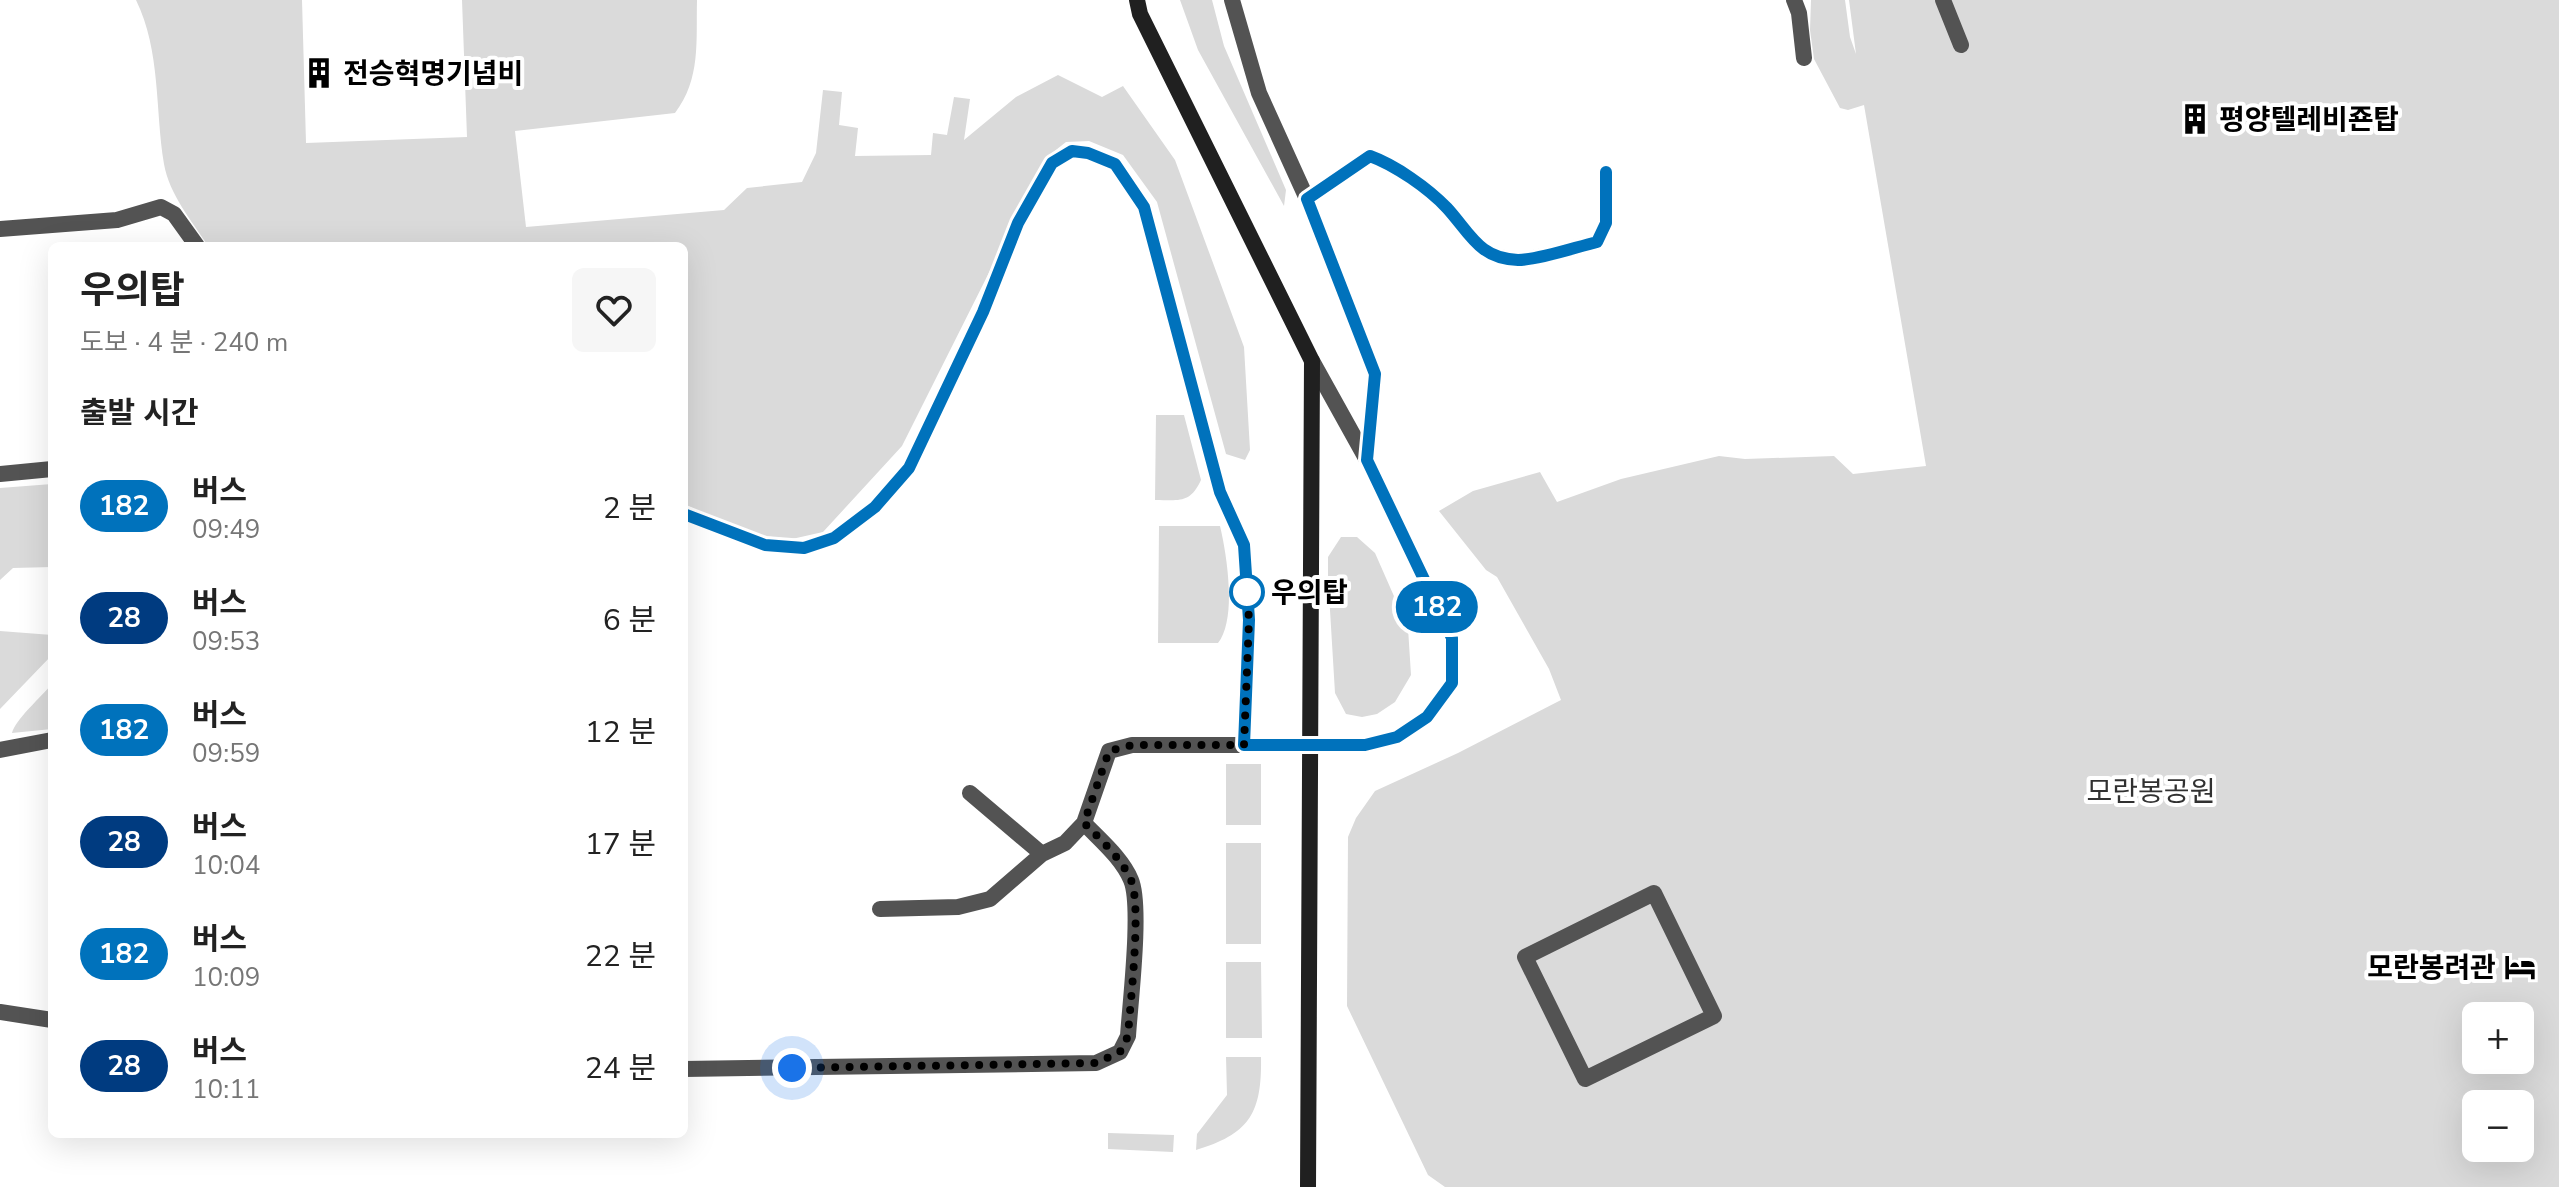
<!DOCTYPE html>
<html lang="ko">
<head>
<meta charset="utf-8">
<style>
	:root { --surface:#fff; --page:#f6f6f6; --text:#222; --muted:#767676 }
	body { margin:0; font-family:"Nunito Sans","Noto Sans KR",sans-serif; background:var(--page); color:var(--text); height:100vh; display:flex; flex-direction:column; font-size:30px; white-space:nowrap }
	* { box-sizing:border-box; margin:0 }
	p { font-size:26px; color:var(--muted) }
	.icon { flex:none; width:44px; height:44px; fill:none; stroke:currentColor; stroke-width:2; stroke-linecap:round; stroke-linejoin:round }
	.map { position:relative; flex:1; overflow:hidden }
	.panel { position:absolute; left:48px; top:242px; width:640px; height:896px; display:flex; flex-direction:column; background:var(--surface); border-radius:12px; box-shadow:0 8px 32px #0002 }
	.panel>* { flex:none }
	.badge { padding:0 16px; border-radius:26px; font-size:28px; line-height:52px }
	.fabs { position:absolute; left:2462px; top:1002px; display:grid; gap:16px }
	.fabs a { display:grid; place-items:center; width:72px; height:72px; border-radius:12px; background:var(--surface); box-shadow:0 8px 32px #0002; font-size:40px }
	.you { position:absolute; width:40px; height:40px; margin:-20px; border:6px solid #fff; border-radius:50%; background:#1a73e8; box-shadow:0 0 0 12px #1a73e833 }
	.map>.badge { position:absolute; translate:-50% -50%; box-shadow:0 0 0 4px #fff }
	h2 { padding:0 32px; font-size:30px; line-height:72px }
	.round { display:grid; place-items:center; flex:none; width:84px; height:84px; border-radius:12px; background:var(--page) }
	.head { display:flex; align-items:center; justify-content:space-between; height:136px; padding:0 32px }
	h1 { font-size:38px; font-weight:700; line-height:60px }
	ul { padding:0; list-style:none }
	li { display:flex; align-items:center; gap:24px; height:112px; padding:0 32px }
	li div { flex:1 }
	li b { display:block; font-size:30px }
	li em { font-style:normal }
	li .badge { min-width:88px; font-weight:700; text-align:center }
	.map>svg:first-child { display:block }
	.green { fill:#dadada; fill-rule:evenodd }
	.lines { fill:none; stroke-linecap:round; stroke-linejoin:round }
	.pedestrian { stroke:#535353; stroke-width:16 }
	.minor { stroke:#535353; stroke-width:16 }
	.secondary { stroke:#202020; stroke-width:16 }
	.line-casing { stroke:#fff; stroke-width:18 }
	.line { stroke:#0072bc; stroke-width:12 }
	.walk { stroke:#000; stroke-width:8; stroke-dasharray:0 14.4 }
	.stop-dot { fill:#fff; stroke:#0072bc; stroke-width:4 }
	.labels { text-anchor:middle; stroke-width:8; stroke-linejoin:round; paint-order:stroke }
	.poi-label { font-size:28px; font-weight:bold; fill:#000; stroke:#fff; text-anchor:start }
	.stop-label { font-size:28px; font-weight:bold; fill:#000; stroke:#fff; text-anchor:start }
	.park-label { font-size:28px; fill:#313131; stroke:#fff }
</style>
</head>
<body>
<div class="map">
<svg width="2559" height="1187" viewBox="0 0 2559 1187">
	<rect width="100%" height="100%" fill="#fff"/>
	<!-- green -->
	<path class="green" d="M 136,0 L 302,0 L 306,143 L 467,137 L 462,0 L 697,0 C 696,41 701,79 675,113 L 515,131 L 526,227 L 724,210 L 747,188 L 802,182 L 816,153 L 823,90 L 842,92 L 839,125 L 858,128 L 855,156 L 931,155 L 933,133 L 947,135 L 954,97 L 970,99 L 964,140 L 1016,97 L 1058,75 L 1102,97 L 1123,86 L 1175,160 L 1244,347 L 1250,450 L 1245,460 L 1226,454 L 1157,202 L 1123,155 L 1089,141 L 1066,142 L 1047,157 L 902,446 L 823,532 L 792,539 L 764,536 L 718,521 L 684,504 L 684,246 L 208,246 C 192,221 169,194 164,164 C 155,110 161,51 136,0 Z
		M 1180,0 L 1212,0 L 1224,46 L 1286,190 L 1284,206 L 1198,50 Z
		M 1811,0 L 1845,0 L 1850,37 L 1856,54 L 1849,0 L 2559,0 L 2559,1187 L 1445,1187 L 1428,1175 L 1347,1006 L 1348,837 L 1356,818 L 1375,791 L 1458,753 L 1561,700 L 1549,669 L 1497,577 L 1486,570 L 1439,511 L 1473,491 L 1540,472 L 1557,502 L 1621,479 L 1719,456 L 1745,459 L 1834,456 L 1853,474 L 1926,466 L 1864,105 L 1848,110 L 1840,108 L 1814,59 L 1810,30 ZM 2476,1016 L 2520,1016 L 2520,1060 L 2476,1060 ZM 2476,1104 L 2520,1104 L 2520,1148 L 2476,1148 Z
		M 1156,415 L 1184,415 L 1201,480 C 1190,504 1179,500 1155,500 Z
		M 52,484 L 52,567 L 13,568 L 0,580 L 0,488 Z
		M 1159,526 L 1220,526 C 1227,555 1237,619 1218,643 L 1158,643 Z
		M 1341,537 L 1357,537 L 1375,553 L 1408,628 L 1411,675 L 1395,702 L 1377,714 L 1362,717 L 1346,714 L 1335,693 L 1328,577 L 1328,557 Z
		M 0,631 L 52,635 L 52,655 L 0,709 Z
		M 52,684 L 52,729 L 12,733 C 15,720 41,697 52,684 Z
		M 1226,764 L 1261,764 L 1261,825 L 1226,825 Z
		M 1226,843 L 1261,843 L 1261,944 L 1226,944 Z
		M 1226,962 L 1261,962 L 1262,1038 L 1226,1038 Z
		M 1226,1057 L 1261,1057 C 1262,1113 1250,1134 1196,1150 L 1197,1134 L 1227,1095 Z
		M 1108,1133 L 1174,1135 L 1173,1152 L 1108,1149 Z"/>
	<g class="lines">
		<!-- pedestrian -->
		<path class="pedestrian" d="M 1654,893 L 1714,1016 L 1585,1079 L 1525,957 Z"/>
		<!-- minor -->
		<path class="minor" d="M 1232,0 L 1259,93 L 1307,199 L 1375,374 L 1367,460
			M 1794,0 L 1799,13 L 1804,58
			M 1943,0 L 1961,45
			M 1307,199 L 1370,156 C 1395,165 1428,188 1447,208 C 1470,233 1479,259 1518,260 C 1538,260 1576,247 1597,242 L 1606,223 L 1606,172
			M 0,229 L 117,220 L 161,207 L 174,214 L 197,246
			M 0,474 L 52,469
			M 684,514 L 765,545 L 804,548 L 834,538 L 875,507 L 909,468 L 983,312 L 1018,223 L 1052,163 L 1072,151 L 1088,153 L 1115,164 L 1144,207 L 1220,492 L 1244,545 L 1249,620 L 1244,745
			M 0,750 L 52,740
			M 970,793 L 1042,854
			M 880,909 L 958,907 L 990,899 L 1042,854 L 1065,843 L 1084,823 L 1109,751 L 1132,745 L 1365,745 L 1397,737 L 1427,717 L 1452,683 L 1452,638 L 1367,460 L 1312,361
			M 0,1012 L 52,1020
			M 684,1069 L 1096,1063 L 1120,1052 L 1128,1036 C 1130,1004 1142,906 1131,880 C 1122,858 1100,840 1084,823"/>
		<!-- secondary -->
		<path class="secondary" d="M 1137,0 L 1140,14 L 1312,361 L 1308,1187"/>
	</g>
	<g class="lines">
		<defs>
			<path id="line" d="M 684,514 L 765,545 L 804,548 L 834,538 L 875,507 L 909,468 L 983,312 L 1018,223 L 1052,163 L 1072,151 L 1088,153 L 1115,164 L 1144,207 L 1220,492 L 1244,545 L 1249,620 L 1244,745 L 1365,745 L 1397,737 L 1427,717 L 1452,683 L 1452,638 L 1367,460 L 1375,374 L 1307,199 L 1370,156 C 1395,165 1428,188 1447,208 C 1470,233 1479,259 1518,260 C 1539,260 1576,247 1597,242 L 1606,223 L 1606,172"/>
		</defs>
		<!-- line casing -->
		<use href="#line" class="line-casing"/>
		<!-- line -->
		<use href="#line" class="line"/>
		<!-- walk -->
		<path class="walk" d="M 792,1068 L 1096,1063 L 1120,1052 L 1128,1036 C 1130,1004 1142,906 1131,880 C 1121,858 1101,840 1084,823 L 1109,751 L 1132,745 L 1244,745 L 1249,620 L 1247,592"/>
	</g>
	<!-- icons -->
	<defs>
		<symbol id="building-bare" viewBox="-9 -9 18 18"><path d="M-4-6H4V6H1V3H-1V6H-4ZM-2.5-4.3h1.7v1.8h-1.7ZM.8-4.3h1.7v1.8H.8ZM-2.5-1h1.7V.8h-1.7ZM.8-1h1.7V.8H.8Z" fill="#000" stroke="#fff" stroke-width="2.5" paint-order="stroke"/></symbol>
		<symbol id="hotel-bare" viewBox="-9 -9 18 18"><path d="M-6-4.5h1.5V1H6V5H4.5V3h-9V5H-6ZM-4 0a1.8 1.8 0 1 1 3.6 0ZM.5 0V-2.5h3Q6-2.5 6 0Z" fill="#000" stroke="#fff" stroke-width="2.5" paint-order="stroke"/></symbol>
	</defs>
	<g fill-rule="evenodd">
		<use href="#building-bare" x="297" y="51" width="44" height="44"/>
		<use href="#building-bare" x="2173" y="97" width="44" height="44"/>
		<use href="#hotel-bare" x="2498" y="945" width="44" height="44"/>
	</g>
	<!-- markers -->
	<circle class="stop-dot" cx="1247" cy="592" r="16"/>
	<g class="labels">
		<!-- poi labels -->
		<g class="poi-label">
			<text x="343" y="83">전승혁명기념비</text>
			<text x="2219" y="129">평양텔레비죤탑</text>
			<text x="2496" y="977" text-anchor="end">모란봉려관</text>
		</g>
		<!-- stop labels -->
		<g class="stop-label">
			<text x="1271" y="602">우의탑</text>
		</g>
		<!-- park labels -->
		<g class="park-label">
			<text x="2151" y="801">모란봉공원</text>
		</g>
	</g>
</svg>
<div class="fabs">
<a>+</a>
<a>−</a>
</div>
<div class="you" style="left:792px;top:1068px"></div>
<b class="badge" style="left:1437px;top:607px;background:#0072bc;color:#fff">182</b>
<section class="panel">
<div class="head"><div><h1>우의탑</h1><p>도보 · 4 분 · 240 m</p></div><a class="round"><svg class="icon" aria-label="heart" viewBox="0 0 24 24"><path d="M12 20l-8-8c-3-5 5-10 8-4 3-6 11-1 8 4z"/></svg></a></div>
<h2>출발 시간</h2>
<ul>
<li><span class="badge" style="background:#0072bc;color:#fff">182</span><div><b>버스</b><p>09:49</p></div><em>2 분</em></li>
<li><span class="badge" style="background:#003b80;color:#fff">28</span><div><b>버스</b><p>09:53</p></div><em>6 분</em></li>
<li><span class="badge" style="background:#0072bc;color:#fff">182</span><div><b>버스</b><p>09:59</p></div><em>12 분</em></li>
<li><span class="badge" style="background:#003b80;color:#fff">28</span><div><b>버스</b><p>10:04</p></div><em>17 분</em></li>
<li><span class="badge" style="background:#0072bc;color:#fff">182</span><div><b>버스</b><p>10:09</p></div><em>22 분</em></li>
<li><span class="badge" style="background:#003b80;color:#fff">28</span><div><b>버스</b><p>10:11</p></div><em>24 분</em></li>
</ul>
</section>
</div>
</body>
</html>
